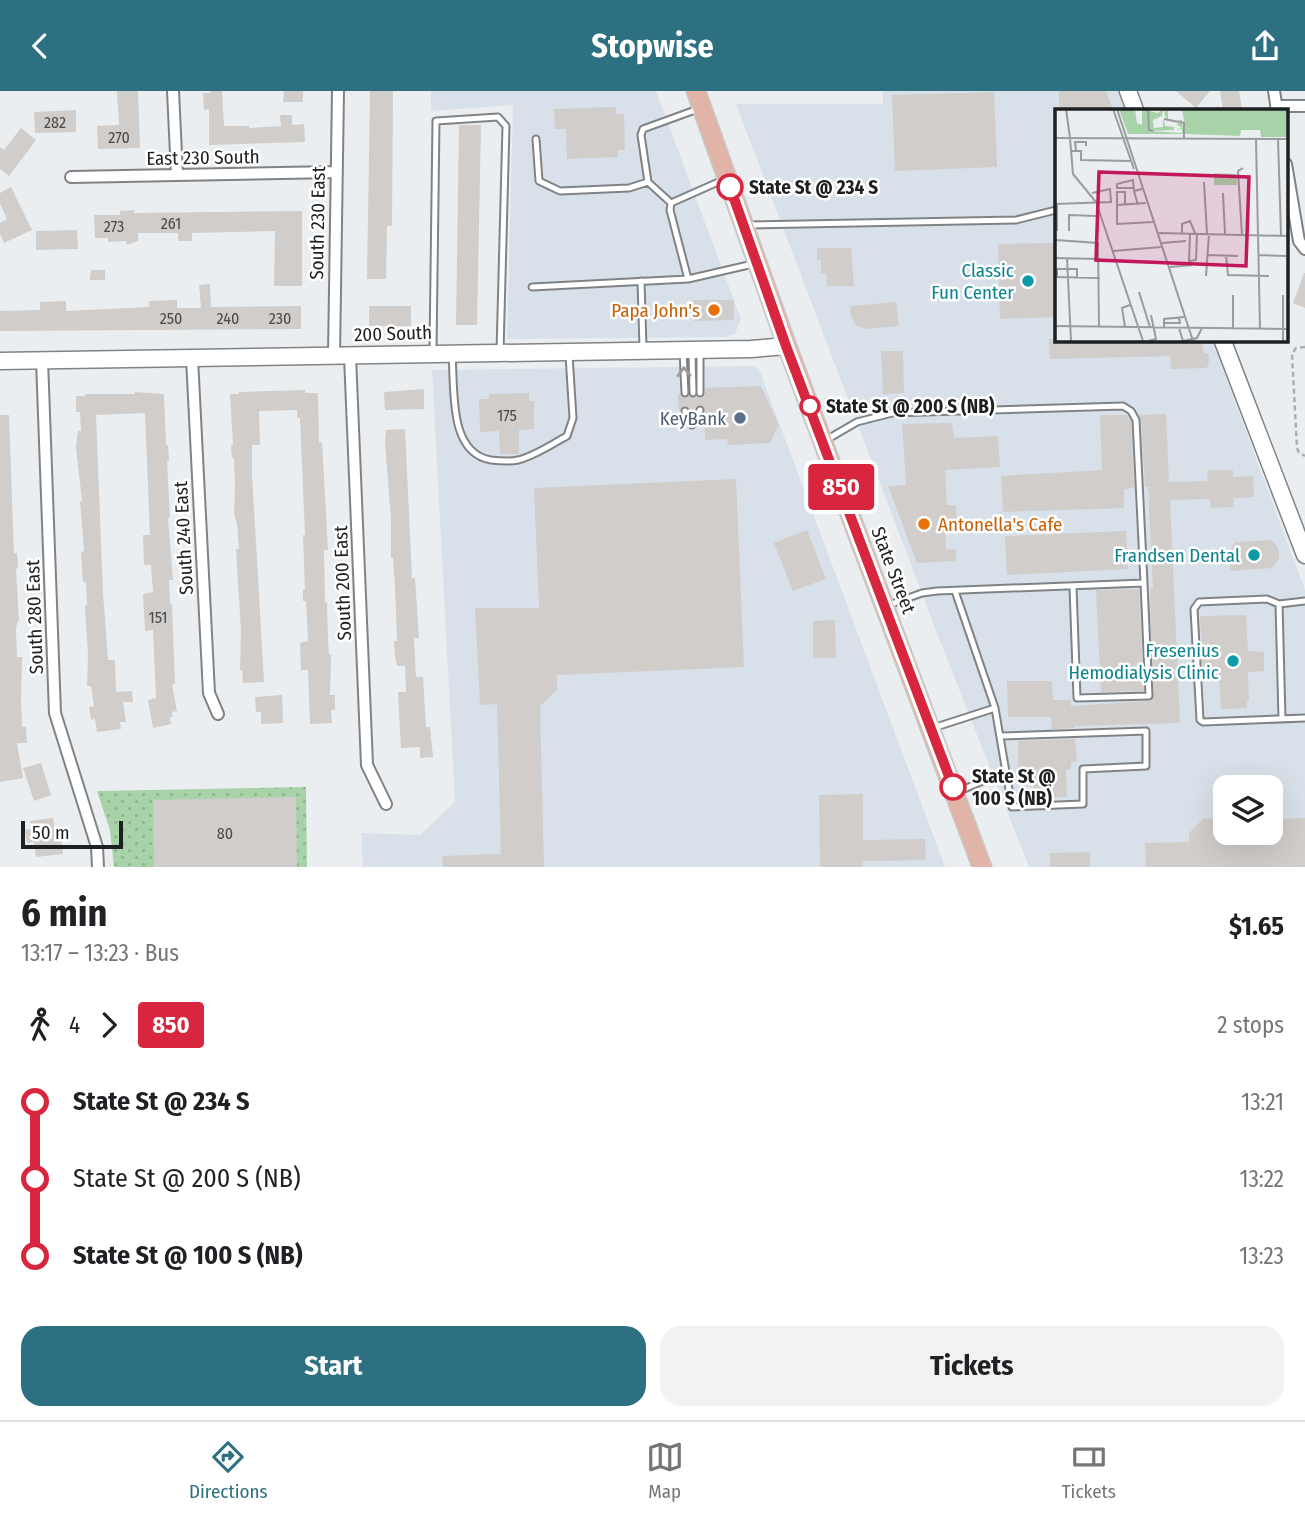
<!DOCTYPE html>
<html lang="en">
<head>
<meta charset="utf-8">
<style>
	:root { --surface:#fff; --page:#f2f2f2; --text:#202124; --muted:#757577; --line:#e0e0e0; --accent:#2d7081 }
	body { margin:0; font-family:"Fira Sans Condensed",sans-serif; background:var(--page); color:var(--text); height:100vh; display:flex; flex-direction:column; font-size:26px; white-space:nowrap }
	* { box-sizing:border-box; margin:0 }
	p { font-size:23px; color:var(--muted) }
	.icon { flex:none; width:38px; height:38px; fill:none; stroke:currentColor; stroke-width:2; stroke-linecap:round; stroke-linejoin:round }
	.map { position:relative; height:776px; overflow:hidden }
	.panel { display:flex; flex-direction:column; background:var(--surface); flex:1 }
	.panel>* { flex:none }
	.badge { padding:0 14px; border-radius:5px; font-size:24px; line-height:46px }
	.controls { position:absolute; left:1213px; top:684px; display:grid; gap:14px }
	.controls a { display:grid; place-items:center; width:70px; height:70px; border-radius:14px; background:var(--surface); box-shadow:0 7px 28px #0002; font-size:35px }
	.scale { position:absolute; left:21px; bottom:18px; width:102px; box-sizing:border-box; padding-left:7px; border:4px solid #1e1f20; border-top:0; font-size:19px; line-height:24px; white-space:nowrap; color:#1e1f20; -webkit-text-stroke:5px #fff; paint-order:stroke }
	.map>.badge { position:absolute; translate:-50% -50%; box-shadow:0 0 0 4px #fff }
	.legs { display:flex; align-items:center; gap:10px; height:77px; padding:0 21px; font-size:23px }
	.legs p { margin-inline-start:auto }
	.overview { display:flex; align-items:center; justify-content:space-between; height:119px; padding:0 21px }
	h1 { font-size:38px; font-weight:700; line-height:52px }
	.button { display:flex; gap:14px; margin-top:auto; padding:14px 21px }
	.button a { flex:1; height:80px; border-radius:21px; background:var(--accent); color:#fff; font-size:28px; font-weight:700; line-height:80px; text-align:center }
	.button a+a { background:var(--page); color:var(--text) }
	ul { padding:0 21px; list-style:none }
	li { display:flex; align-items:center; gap:24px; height:77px; font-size:26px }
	li i { display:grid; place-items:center; width:10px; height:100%; margin:0 9px; background:currentColor }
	li i::after { content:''; width:18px; height:18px; margin:-9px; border:5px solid; border-radius:50%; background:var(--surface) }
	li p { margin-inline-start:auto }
	li:first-child i { background:linear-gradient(#0000 50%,currentColor 0) }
	li:last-child i { background:linear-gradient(currentColor 50%,#0000 0) }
	header { display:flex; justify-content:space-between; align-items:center; height:91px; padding:0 21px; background:var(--accent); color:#fff; font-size:32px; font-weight:700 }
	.tab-bar { display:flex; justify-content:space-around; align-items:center; height:98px; border-top:2px solid var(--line); background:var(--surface); font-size:19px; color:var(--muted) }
	.tab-bar a { display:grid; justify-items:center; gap:4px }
	.tab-bar .active { color:var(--accent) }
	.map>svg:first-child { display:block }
	.built { fill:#d8e1e9; fill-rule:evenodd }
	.grass { fill:url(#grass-dots) }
	.building { fill:#d0cdca }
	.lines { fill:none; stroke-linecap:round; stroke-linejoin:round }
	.lane-casing { stroke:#808386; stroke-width:9 }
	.street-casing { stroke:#808386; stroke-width:14 }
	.secondary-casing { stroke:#808386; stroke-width:19 }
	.primary-casing { stroke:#c9c9c9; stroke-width:21 }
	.path { stroke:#abadb0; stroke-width:2.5; stroke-dasharray:5 3.5; stroke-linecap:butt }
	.lane { stroke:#fff; stroke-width:5 }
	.street { stroke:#fff; stroke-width:10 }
	.secondary { stroke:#fff; stroke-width:16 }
	.primary { stroke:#e0b4a7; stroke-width:18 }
	.oneway { stroke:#9a9a9b }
	.line-1-casing { stroke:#fff; stroke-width:16 }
	.line-1 { stroke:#d7263d; stroke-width:10 }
	.stop-1-dot { fill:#fff; stroke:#d7263d; stroke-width:3.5 }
	.culture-dot { fill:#0f9aa8; stroke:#fff; stroke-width:2.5 }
	.food-dot { fill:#e8710a; stroke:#fff; stroke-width:2.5 }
	.service-dot { fill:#5c6f8a; stroke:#fff; stroke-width:2.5 }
	.labels { text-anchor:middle; stroke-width:5; stroke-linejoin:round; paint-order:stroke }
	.number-label { font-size:16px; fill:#4a4a4a }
	.street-label { font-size:19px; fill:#1e1f20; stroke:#fff }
	.stop-label { font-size:19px; font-weight:bold; fill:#1e1f20; stroke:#fff; text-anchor:start }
	.culture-label { font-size:19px; fill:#0d838f; stroke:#fff; text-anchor:end }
	.food-label { font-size:19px; fill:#c56008; stroke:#fff; text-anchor:end }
	.service-label { font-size:19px; fill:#4e5e75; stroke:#fff; text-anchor:end }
	.inset-road { fill:none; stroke:#999b9d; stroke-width:2 }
	.view { fill:#c2185b; fill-opacity:0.15; stroke:#c2185b; stroke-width:3.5 }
	.inset-edge { fill:none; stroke:#1e1f20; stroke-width:3.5 }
</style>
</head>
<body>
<header><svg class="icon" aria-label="back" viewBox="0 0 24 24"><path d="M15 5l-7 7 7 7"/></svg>Stopwise<svg class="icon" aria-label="share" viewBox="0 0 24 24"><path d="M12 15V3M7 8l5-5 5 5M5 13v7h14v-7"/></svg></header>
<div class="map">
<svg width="1305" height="776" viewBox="0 0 1305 776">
	<defs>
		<pattern id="grass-dots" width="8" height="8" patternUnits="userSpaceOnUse" patternTransform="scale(1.75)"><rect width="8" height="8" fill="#a8d3a8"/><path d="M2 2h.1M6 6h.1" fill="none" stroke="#90b590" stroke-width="1.8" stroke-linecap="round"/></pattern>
	</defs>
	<rect width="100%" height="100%" fill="#ebeef1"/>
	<!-- built -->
	<path class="built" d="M 431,0 L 656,0 L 741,228 L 735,243 L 726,246 L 507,248 L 513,14 L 431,20 Z
		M 883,0 L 1119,0 L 1126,19 L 1056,19 L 1056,248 L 1212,249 L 1305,499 L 1305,776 L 1029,776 L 935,537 L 736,13 L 883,13 ZM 1225,696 L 1270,696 L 1270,742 L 1225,742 Z
		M 753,275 L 759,278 L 945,776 L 363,776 L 361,742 L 420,744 L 455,711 L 432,279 Z"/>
	<!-- grass -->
	<path class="grass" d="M 306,696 L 307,776 L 114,776 L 110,739 L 97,700 Z"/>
	<!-- building -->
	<path class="building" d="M 117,0 L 138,0 L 140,57 L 98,58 L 97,35 L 119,34 Z
		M 210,0 L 222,0 L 224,35 L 249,35 L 249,37 L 281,35 L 280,24 L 292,24 L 292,34 L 304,33 L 305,51 L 209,54 L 209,18 L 204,19 L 203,2 L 210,2 Z
		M 284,0 L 303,0 L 303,11 L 283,11 Z
		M 370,0 L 393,0 L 392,135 L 387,135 L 386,188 L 367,188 Z
		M 1059,0 L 1106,0 L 1113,19 L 1059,19 Z
		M 1176,0 L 1210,0 L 1196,17 Z
		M 1220,0 L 1239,0 L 1242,19 L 1223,19 Z
		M 994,1 L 997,76 L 895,80 L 892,4 Z
		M 616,16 L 616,23 L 624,23 L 625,59 L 618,59 L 618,66 L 567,68 L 566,38 L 555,38 L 554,18 Z
		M 76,19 L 76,41 L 35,42 L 34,21 Z
		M 459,34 L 481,34 L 477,234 L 456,234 Z
		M 21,37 L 36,49 L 9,85 L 0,78 L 0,56 L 4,59 Z
		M 11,96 L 32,139 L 4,152 L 0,143 L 0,132 L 7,128 L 0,113 L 0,102 Z
		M 134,119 L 134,122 L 302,120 L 302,195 L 274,195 L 275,140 L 192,142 L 192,150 L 178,150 L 178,142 L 138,142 L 138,150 L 127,154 L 126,150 L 108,151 L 108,147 L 95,147 L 94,124 L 120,124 L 120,120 Z
		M 77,139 L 78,158 L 36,159 L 36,140 Z
		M 1056,152 L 1056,226 L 1000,228 L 998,153 Z
		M 817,157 L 851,157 L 854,195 L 827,195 L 826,182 L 821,182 L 821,169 L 817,169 Z
		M 91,179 L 105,179 L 105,189 L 90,189 Z
		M 1304,182 L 1305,182 L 1305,217 L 1293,212 Z
		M 210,193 L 211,216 L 301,215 L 301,238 L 0,240 L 0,220 L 40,219 L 40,211 L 66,210 L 66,220 L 149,216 L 149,210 L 177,209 L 177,217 L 201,217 L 199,194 Z
		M 693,209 L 734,209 L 734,229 L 694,230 Z
		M 896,211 L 899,235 L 864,238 L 857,235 L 851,226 L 850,215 Z
		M 369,215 L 411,215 L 411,235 L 369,235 Z
		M 1049,248 L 1198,248 L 1198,251 L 1202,251 L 1204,262 L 1208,262 L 1209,269 L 1207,277 L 1171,278 L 1170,265 L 1050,268 Z
		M 881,260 L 903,260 L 904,302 L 883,303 Z
		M 761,295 L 779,334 L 770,352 L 728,354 L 727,348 L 705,349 L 704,316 L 699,314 L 691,320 L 685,315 L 679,320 L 678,302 L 685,307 L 689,305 L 701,307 L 705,304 L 705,297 Z
		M 424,298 L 424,318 L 385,319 L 384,301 Z
		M 305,299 L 305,302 L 318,302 L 319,352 L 322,351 L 328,459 L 324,459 L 325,511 L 327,511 L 328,549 L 329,564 L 331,563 L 330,604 L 335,604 L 335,619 L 331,619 L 332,632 L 310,633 L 308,579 L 301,579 L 300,552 L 308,550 L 306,510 L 303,510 L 303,499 L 305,499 L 303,444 L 305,444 L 300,327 L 297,327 L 297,319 L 259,320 L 260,354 L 252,354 L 252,383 L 264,591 L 243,592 L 242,579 L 240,579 L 241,540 L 236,458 L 239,458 L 237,433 L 234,423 L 235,395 L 234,367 L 232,367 L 231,354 L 233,354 L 230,303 L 239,303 L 239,301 Z
		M 135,301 L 164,303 L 166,354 L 168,354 L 169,370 L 167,370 L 170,427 L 168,427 L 173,489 L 169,489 L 170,513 L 172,513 L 175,593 L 172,593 L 177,620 L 172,621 L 173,626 L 170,626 L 171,633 L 153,637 L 148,609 L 156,607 L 153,539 L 145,540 L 143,503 L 153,501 L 151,474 L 144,474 L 143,444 L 150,444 L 145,322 L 96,324 L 103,502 L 108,569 L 115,569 L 116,601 L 132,600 L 133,611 L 123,611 L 126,631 L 120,631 L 121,638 L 97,641 L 95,628 L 91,629 L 89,616 L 94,615 L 91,595 L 87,595 L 88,564 L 85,515 L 87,514 L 86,491 L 83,491 L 81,461 L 84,460 L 80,410 L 82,410 L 76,356 L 78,340 L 81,340 L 80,321 L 76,321 L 76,305 L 85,305 L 85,303 L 135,303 Z
		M 529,302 L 529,310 L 534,310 L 534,338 L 519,339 L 519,363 L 500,363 L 499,340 L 480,341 L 479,308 L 489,308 L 489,303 Z
		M 1166,323 L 1169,391 L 1207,390 L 1208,379 L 1233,379 L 1233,386 L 1253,385 L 1254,406 L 1234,407 L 1233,416 L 1211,417 L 1210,408 L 1170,409 L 1180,632 L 1074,635 L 1075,637 L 1052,638 L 1051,626 L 1008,626 L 1007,590 L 1052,590 L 1053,609 L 1071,609 L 1071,615 L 1149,610 L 1153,608 L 1150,498 L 1153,498 L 1148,396 L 1145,396 L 1141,329 L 1139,324 Z
		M 0,324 L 9,324 L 14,462 L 17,462 L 18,477 L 16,478 L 19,531 L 17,531 L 16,541 L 17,566 L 22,566 L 21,609 L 22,636 L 26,636 L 27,652 L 17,652 L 23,687 L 0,691 Z
		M 1100,324 L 1127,324 L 1131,330 L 1134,397 L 1124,398 L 1124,417 L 1003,421 L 1001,385 L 1102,379 Z
		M 952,332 L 954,347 L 998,345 L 1000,376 L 945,379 L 947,414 L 956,414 L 957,436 L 945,436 L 946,459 L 956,458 L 956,470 L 917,472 L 888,395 L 906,394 L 902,333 Z
		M 405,338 L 412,487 L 415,487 L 419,547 L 414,547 L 416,586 L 423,586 L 426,636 L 430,636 L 433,666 L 420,667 L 420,656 L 401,657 L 398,601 L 406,601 L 405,575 L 397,575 L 395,565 L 394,550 L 397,550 L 395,496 L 393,467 L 391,467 L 391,428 L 385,352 L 386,339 Z
		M 736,388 L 744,576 L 557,584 L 557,599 L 540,615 L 544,776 L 443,776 L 442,765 L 501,763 L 497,613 L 480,614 L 475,517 L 539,517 L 534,397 Z
		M 807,439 L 826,488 L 793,500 L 774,452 Z
		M 1126,440 L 1128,478 L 1007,484 L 1005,445 Z
		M 1271,449 L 1277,455 L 1279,461 L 1279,468 L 1272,477 L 1230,480 L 1230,459 L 1235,451 Z
		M 1139,498 L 1144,600 L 1101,601 L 1096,499 Z
		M 1246,524 L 1248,560 L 1264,561 L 1264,580 L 1248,581 L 1249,610 L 1247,611 L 1247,617 L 1221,618 L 1219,584 L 1203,584 L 1200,525 Z
		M 835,529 L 836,567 L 813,567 L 813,530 Z
		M 282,604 L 283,632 L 261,633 L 261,621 L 256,621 L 255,606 Z
		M 1075,648 L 1077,670 L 1071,671 L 1071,678 L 1066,679 L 1067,706 L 1033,707 L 1034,679 L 1018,680 L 1018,650 Z
		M 41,672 L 51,704 L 34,710 L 23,677 Z
		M 1270,696 L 1280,696 L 1281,728 L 1305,727 L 1305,776 L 1146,776 L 1145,752 L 1189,751 L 1189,742 L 1203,728 L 1225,727 L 1225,742 L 1270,742 Z
		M 863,703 L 863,749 L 925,748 L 926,769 L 863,770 L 863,776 L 820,776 L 819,704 Z
		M 296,706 L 297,776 L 154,776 L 153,709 Z
		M 53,727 L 56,746 L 61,745 L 63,763 L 36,766 L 34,751 L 27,752 L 25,739 L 31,738 L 30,730 Z
		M 1090,761 L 1090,776 L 1050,776 L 1050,762 Z"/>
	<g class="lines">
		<defs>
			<path id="lane" d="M 536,48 L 539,90 L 560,100 L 629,97 L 648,91
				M 671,112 L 648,91 L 641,44 L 643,38 L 698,18
				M 746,134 L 1016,129 L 1056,119
				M 688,188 L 670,119 L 671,112 L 725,88
				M 641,190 L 643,257
				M 532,196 L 688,188 L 753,173
				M 433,259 L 436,30 L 498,26 L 506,35 L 500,261
				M 683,260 L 685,302
				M 692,263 L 693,302
				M 700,263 L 700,302
				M 452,266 C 455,298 448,362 491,369 C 500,370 509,371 518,369 C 535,365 552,353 567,345 L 573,327 L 569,264
				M 685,320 L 692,334
				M 692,334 L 700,319
				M 826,349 L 857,331 L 892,322 L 1123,315 L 1131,320 L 1136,329 L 1144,492 L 937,500 L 922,502 L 886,515
				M 1073,496 L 1077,607 L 1149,605 L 1144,492
				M 1305,510 L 1279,513 L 1267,508 L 1199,511 L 1194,518 L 1200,629 L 1203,631 L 1305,627
				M 1279,513 L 1282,628
				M 995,617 L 1012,716 L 1083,713 L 1083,678 L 1146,675 L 1146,640 L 1000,645
				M 933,637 L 995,617 L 955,500
				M 957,701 L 1006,680"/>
			<path id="street" d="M 173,0 L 177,84
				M 1274,0 L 1277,19
				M 1276,15 L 1305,15
				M 1286,73 L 1299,150 L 1305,158
				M 71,86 L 335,81
				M 334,265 L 338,0
				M 350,265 L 367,674 L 386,713
				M 192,267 L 209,602 L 218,623
				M 42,269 L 55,622 L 97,756 L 98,776"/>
			<path id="secondary" d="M 1128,0 L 1135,19
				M 1222,248 L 1305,464
				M 0,270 L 751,258 L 787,255"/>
			<path id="primary" d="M 696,0 L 787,255 L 982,776"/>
		</defs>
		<!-- lane casing -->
		<use href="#lane" class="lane-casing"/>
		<!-- street casing -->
		<use href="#street" class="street-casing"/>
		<!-- secondary casing -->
		<use href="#secondary" class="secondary-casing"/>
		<!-- primary casing -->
		<use href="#primary" class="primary-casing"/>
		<!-- path -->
		<path class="path" d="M 1305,256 L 1296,257 L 1292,263 L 1297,357 L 1299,362 L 1305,365"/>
		<!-- lane -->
		<use href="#lane" class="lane"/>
		<!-- street -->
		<use href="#street" class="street"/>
		<!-- secondary -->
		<use href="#secondary" class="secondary"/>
		<!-- primary -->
		<use href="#primary" class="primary"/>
	</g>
	<!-- one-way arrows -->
	<defs><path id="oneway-chevron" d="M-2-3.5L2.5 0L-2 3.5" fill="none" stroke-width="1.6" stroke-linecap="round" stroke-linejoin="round" transform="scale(1.75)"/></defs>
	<use class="oneway" href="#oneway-chevron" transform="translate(684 281) rotate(-92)"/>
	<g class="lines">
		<defs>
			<path id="line-1" d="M 730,96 L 786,255 L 953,696"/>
		</defs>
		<!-- line-1 casing -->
		<use href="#line-1" class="line-1-casing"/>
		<!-- line-1 -->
		<use href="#line-1" class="line-1"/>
	</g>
	<!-- markers -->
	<g class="stop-1-dot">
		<circle cx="730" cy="96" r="12"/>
		<circle cx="810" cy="315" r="9"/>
		<circle cx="953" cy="696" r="12"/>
	</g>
	<g class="culture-dot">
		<circle cx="1028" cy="190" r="7"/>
		<circle cx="1254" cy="464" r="7"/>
		<circle cx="1233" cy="570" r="7"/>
	</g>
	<g class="food-dot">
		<circle cx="714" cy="219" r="7"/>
		<circle cx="924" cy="433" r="7"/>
	</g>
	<circle class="service-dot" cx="740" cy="327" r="7"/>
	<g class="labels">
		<!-- number labels -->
		<g class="number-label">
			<text x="55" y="37">282</text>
			<text x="119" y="52">270</text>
			<text x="171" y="138">261</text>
			<text x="114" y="141">273</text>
			<text x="171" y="233">250</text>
			<text x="228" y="233">240</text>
			<text x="280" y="233">230</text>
			<text x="507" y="330">175</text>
			<text x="158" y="532">151</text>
			<text x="225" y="748">80</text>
		</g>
		<!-- street labels -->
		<g class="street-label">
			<text transform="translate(203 66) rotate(-1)" y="7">East 230 South</text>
			<text transform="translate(317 132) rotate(-89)" y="7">South 230 East</text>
			<text transform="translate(393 242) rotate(-2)" y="7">200 South</text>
			<text transform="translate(183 447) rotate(-93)" y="7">South 240 East</text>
			<text transform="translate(894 479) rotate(69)" y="7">State Street</text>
			<text transform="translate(342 492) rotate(-92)" y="7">South 200 East</text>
			<text transform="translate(34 526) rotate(-92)" y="7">South 280 East</text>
		</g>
		<!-- stop labels -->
		<g class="stop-label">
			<text x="749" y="103">State St @ 234 S</text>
			<text x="826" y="322">State St @ 200 S (NB)</text>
			<text x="972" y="692">State St @<tspan x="972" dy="22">100 S (NB)</tspan></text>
		</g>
		<!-- culture labels -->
		<g class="culture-label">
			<text x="1014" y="186">Classic<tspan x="1014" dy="22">Fun Center</tspan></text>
			<text x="1240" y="471">Frandsen Dental</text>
			<text x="1219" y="566">Fresenius<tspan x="1219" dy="22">Hemodialysis Clinic</tspan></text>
		</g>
		<!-- food labels -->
		<g class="food-label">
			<text x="700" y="226">Papa John's</text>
			<text x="938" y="440" text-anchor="start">Antonella's Cafe</text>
		</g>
		<!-- service labels -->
		<g class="service-label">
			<text x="726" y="334">KeyBank</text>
		</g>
	</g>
	<!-- overview -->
	<g transform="translate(1055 18)">
		<rect width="233" height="233" fill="#ebeef1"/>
		<path d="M 64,0 L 80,0 L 82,14 L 87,16 L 87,0 L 103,4 L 108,0 L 107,7 L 98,11 L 99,19 L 108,18 L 108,11 L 111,10 L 109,3 L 113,0 L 113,10 L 119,11 L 109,11 L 110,17 L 119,18 L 119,21 L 96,22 L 127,24 L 127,20 L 121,21 L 127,19 L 121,15 L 127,14 L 129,25 L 130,14 L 121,11 L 127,11 L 127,0 L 127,12 L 130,13 L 131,14 L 131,25 L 73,25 ZM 159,64 L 181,65 L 182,76 L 159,76 Z" fill="#a8d3a8"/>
		<path d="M 127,0 L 232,0 L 233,28 L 206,28 L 205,21 L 186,21 L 185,27 L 131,25 Z" fill="#a8d3a8"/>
		<path class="inset-road" d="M 11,0 L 15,29M 58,0 L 79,60M 62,0 L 138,232M 93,0 L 94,21 L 98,22M 109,10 L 129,14 L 129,29M 0,29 L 233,30M 15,29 L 18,65 L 41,93 L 88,232M 201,30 L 205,220M 223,30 L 226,126M 21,41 L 20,33 L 31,33 L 31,37M 16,42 L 26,42 L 26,51 L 75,52M 149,73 L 152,125M 79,79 L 62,79 L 62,75 L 78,71 L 79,82M 168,84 L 170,125M 91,94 L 62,96 L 62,115 L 98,113M 0,95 L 56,93 L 55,80 L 37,84M 2,95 L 2,122M 62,96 L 62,83 L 70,83 L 70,95M 83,96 L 79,82 L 87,80M 14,122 L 14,106 L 41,107M 104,124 L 233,127M 127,125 L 127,115 L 135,112 L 140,124M 135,125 L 134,152 L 141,151 L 142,125M 187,126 L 183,62 L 188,59M 0,131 L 43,134 L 44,218M 107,134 L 131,132M 58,142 L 106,138M 153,146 L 183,147M 171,146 L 173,166 L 214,167M 203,146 L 231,147M 0,149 L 45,150M 12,149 L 16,232M 115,158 L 137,156M 151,167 L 154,125M 0,168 L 45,169M 2,168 L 2,160 L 22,160 L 22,168M 84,183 L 95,218M 178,186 L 178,220M 228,186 L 228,232M 109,214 L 125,214 L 124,209M 0,217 L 233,220M 70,218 L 67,199 L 75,196M 109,219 L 109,210 L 129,208M 124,219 L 128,232 L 142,229 L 147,219M 93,232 L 101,230 L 96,206"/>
		<path class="view" d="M 44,63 L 194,68 L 191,157 L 41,151 Z"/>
		<rect width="233" height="233" class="inset-edge"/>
	</g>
</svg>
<div class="controls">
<a><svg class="icon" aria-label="layers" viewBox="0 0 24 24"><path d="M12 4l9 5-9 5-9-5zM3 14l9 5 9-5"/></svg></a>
</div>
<div class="scale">50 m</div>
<b class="badge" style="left:841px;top:396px;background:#d7263d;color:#fff">850</b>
</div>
<section class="panel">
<div class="overview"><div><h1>6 min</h1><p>13:17 – 13:23 · Bus</p></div><b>$1.65</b></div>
<div class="legs"><svg class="icon" aria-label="walk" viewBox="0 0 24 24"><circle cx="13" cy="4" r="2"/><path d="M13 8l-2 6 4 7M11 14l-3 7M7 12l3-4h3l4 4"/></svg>4<svg class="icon" aria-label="forward" viewBox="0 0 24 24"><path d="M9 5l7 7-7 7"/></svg><b class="badge" style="background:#d7263d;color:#fff">850</b><p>2 stops</p></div>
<ul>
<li><i style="color:#d7263d"></i><b>State St @ 234 S</b><p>13:21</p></li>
<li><i style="color:#d7263d"></i><span>State St @ 200 S (NB)</span><p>13:22</p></li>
<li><i style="color:#d7263d"></i><b>State St @ 100 S (NB)</b><p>13:23</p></li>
</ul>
<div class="button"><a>Start</a><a>Tickets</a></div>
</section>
<nav class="tab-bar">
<a class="active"><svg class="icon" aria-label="directions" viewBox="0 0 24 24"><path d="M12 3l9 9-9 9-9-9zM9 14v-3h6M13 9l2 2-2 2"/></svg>Directions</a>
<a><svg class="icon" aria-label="map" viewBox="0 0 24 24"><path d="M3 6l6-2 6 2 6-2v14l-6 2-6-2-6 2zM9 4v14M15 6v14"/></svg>Map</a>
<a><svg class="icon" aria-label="tickets" viewBox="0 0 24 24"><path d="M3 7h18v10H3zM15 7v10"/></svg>Tickets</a>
</nav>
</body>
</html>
